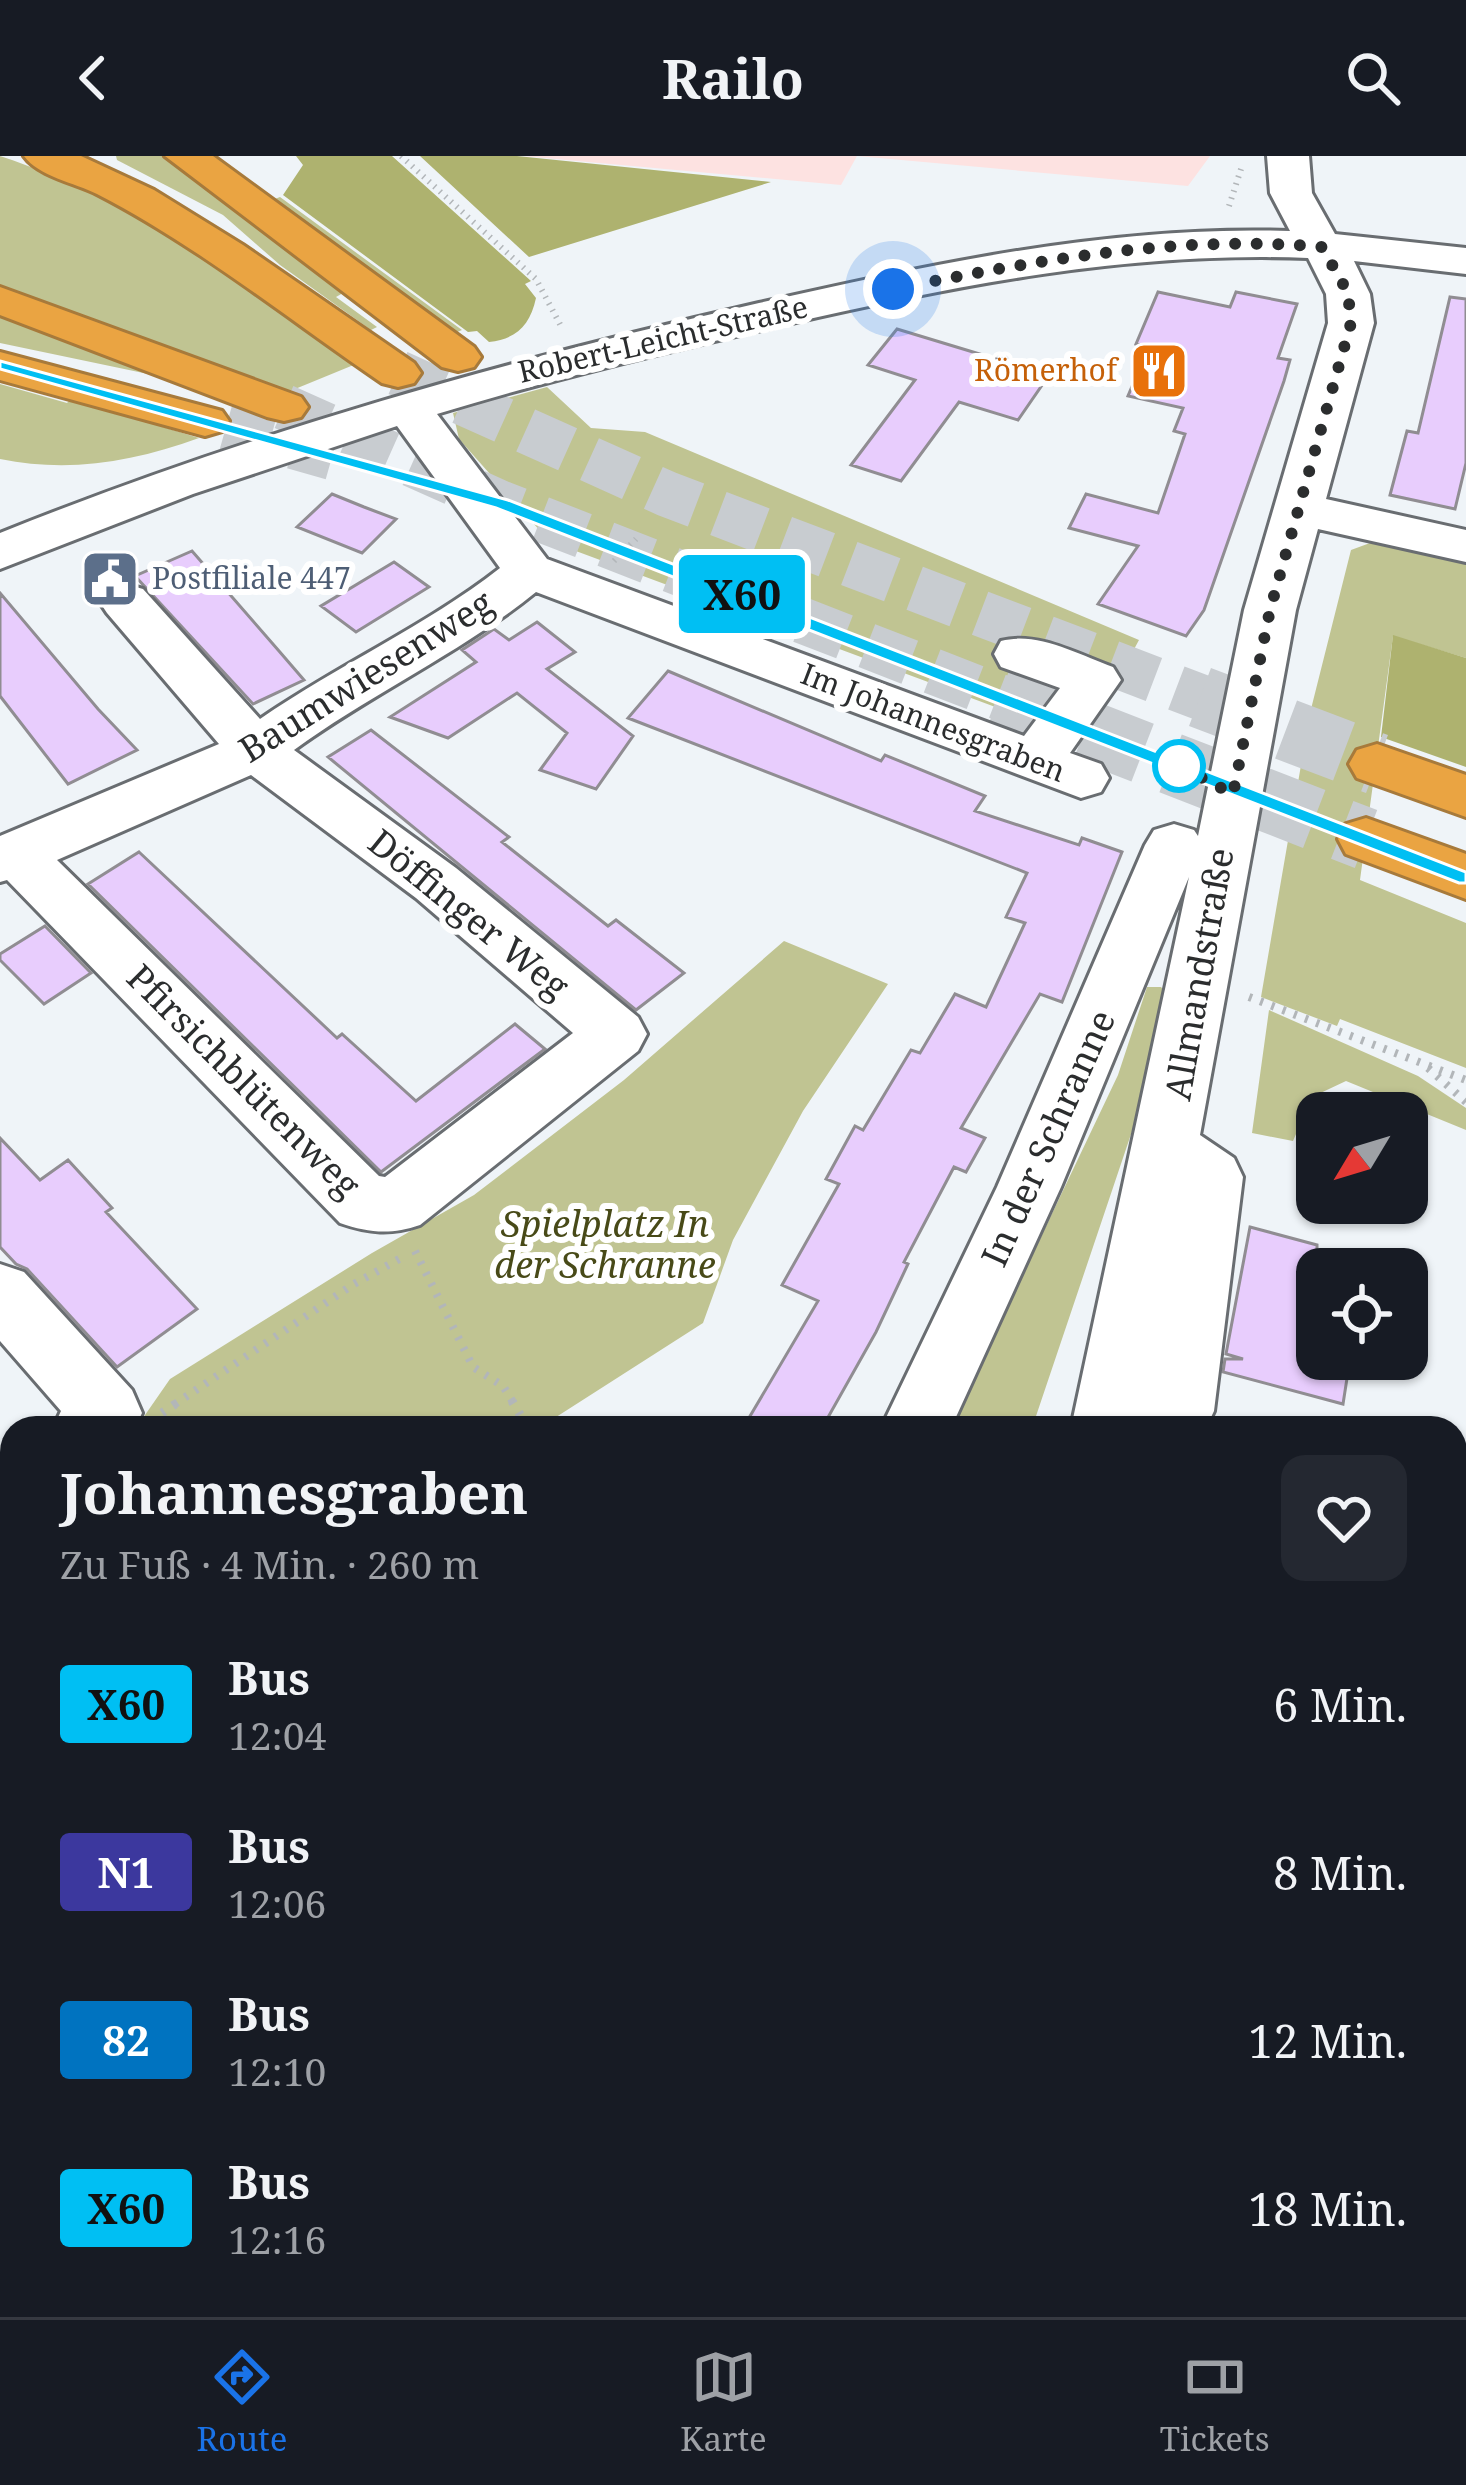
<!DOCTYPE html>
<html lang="de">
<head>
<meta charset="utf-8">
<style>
	:root { --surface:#171b24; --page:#242831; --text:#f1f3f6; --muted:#9ea1a6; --line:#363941; --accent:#1a73e8 }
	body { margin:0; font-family:"Noto Serif",serif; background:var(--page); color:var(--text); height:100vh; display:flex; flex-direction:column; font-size:45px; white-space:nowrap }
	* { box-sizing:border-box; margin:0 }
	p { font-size:39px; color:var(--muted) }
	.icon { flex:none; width:66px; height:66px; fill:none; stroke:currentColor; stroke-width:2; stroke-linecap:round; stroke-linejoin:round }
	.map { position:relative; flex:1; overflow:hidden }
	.side { position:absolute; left:0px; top:1260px; width:1467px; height:903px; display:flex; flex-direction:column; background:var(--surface); border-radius:36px 36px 0 0; box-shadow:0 3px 9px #0004 }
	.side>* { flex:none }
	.badge { padding:0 24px; border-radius:9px; font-size:42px; line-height:78px }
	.needle { width:78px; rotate:232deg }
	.controls { position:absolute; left:1296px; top:936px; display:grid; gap:24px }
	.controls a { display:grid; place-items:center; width:132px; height:132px; border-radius:24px; background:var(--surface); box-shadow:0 3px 9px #0004; font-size:60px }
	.you { position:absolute; width:60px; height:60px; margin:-30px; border:9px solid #fff; border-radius:50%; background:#1a73e8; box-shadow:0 0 0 18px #1a73e833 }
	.map>.badge { position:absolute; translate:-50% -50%; box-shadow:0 0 0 6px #fff }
	.round { display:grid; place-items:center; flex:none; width:126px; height:126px; border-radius:24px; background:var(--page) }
	.head { display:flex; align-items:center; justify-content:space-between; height:204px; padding:0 60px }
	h1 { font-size:57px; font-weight:700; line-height:90px }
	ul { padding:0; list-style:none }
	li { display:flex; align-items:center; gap:36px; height:168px; padding:0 60px }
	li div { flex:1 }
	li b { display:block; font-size:45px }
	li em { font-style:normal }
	li .badge { min-width:132px; font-weight:700; text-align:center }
	header { display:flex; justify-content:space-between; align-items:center; height:156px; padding:0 60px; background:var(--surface); font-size:54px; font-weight:700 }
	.tabs { display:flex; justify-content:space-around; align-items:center; height:168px; border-top:3px solid var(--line); background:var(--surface); font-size:33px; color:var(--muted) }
	.tabs a { display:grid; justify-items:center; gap:6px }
	.tabs .active { color:var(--accent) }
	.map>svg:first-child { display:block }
	.commercial { fill:#fde2e1 }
	.green { fill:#c0c492 }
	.forest { fill:#aeb26f }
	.building { fill:#e8cdfd; stroke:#908d92; stroke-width:3 }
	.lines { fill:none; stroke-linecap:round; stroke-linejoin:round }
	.highway-tunnel-far1 { stroke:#c8ccd0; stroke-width:46; stroke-dasharray:46 24; stroke-linecap:butt }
	.highway-tunnel { stroke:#c8ccd0; stroke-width:62; stroke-dasharray:62 30; stroke-linecap:butt }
	.minor-casing { stroke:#696d71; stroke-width:6 }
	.highway-casing { stroke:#a77a3b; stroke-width:6 }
	.path-far2 { stroke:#b2b6b9; stroke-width:6; stroke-dasharray:1.5 6; stroke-linecap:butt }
	.path-far1 { stroke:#b2b6b9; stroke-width:8; stroke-dasharray:3 9; stroke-linecap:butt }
	.path { stroke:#b2b6b9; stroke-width:9; stroke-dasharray:3 10; stroke-linecap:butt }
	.minor { fill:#fff; fill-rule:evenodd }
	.highway { fill:#eaa442; fill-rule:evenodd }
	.line { fill:#00bff3; stroke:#fff; stroke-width:3 }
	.walk { stroke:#2b2d2e; stroke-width:12; stroke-dasharray:0 21.6 }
	.stop-dot { fill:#fff; stroke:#00bff3; stroke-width:6 }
	.labels { text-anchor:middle; stroke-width:12; stroke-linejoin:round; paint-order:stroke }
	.far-street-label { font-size:30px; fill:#2b2d2e; stroke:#fff }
	.far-food-label { font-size:30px; fill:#c56008; stroke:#fff; text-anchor:end }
	.far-service-label { font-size:30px; fill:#4e5e75; stroke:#fff; text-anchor:start }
	.street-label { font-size:36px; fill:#2b2d2e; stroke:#fff }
	.park-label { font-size:36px; font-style:italic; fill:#484a18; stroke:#fff }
</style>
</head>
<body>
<header><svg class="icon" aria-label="back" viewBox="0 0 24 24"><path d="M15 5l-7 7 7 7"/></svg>Railo<svg class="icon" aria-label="search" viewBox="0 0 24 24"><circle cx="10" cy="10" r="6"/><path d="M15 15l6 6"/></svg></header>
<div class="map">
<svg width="1466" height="2161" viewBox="0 0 1466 2161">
	<rect width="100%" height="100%" fill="#eff4f8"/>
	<!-- commercial -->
	<path class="commercial" d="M 522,0 L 1210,0 L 1188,30 L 857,0 L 841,29 Z"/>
	<!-- green -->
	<path class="green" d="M 0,0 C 134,44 241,130 356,208 L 278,240 L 0,134 Z
		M 116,0 L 163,0 L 343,137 L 336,141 L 377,171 L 371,174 L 280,109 L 223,59 L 117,4 Z
		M 280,41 L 462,174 L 450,179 L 272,44 Z
		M 0,155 L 172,223 L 0,187 Z
		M 0,228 L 67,247 L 71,243 L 199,282 C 133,306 69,317 0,303 Z
		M 547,231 L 591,272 L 645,276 L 1139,484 L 1111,536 L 998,552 L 549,385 L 459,283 L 453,257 Z
		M 1370,387 L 1466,408 L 1466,502 L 1393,480 L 1360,724 L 1466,767 L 1466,912 L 1340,863 L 1337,870 L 1261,841 L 1310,557 L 1351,394 Z
		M 784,785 L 888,828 L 803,955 L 733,1084 L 703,1167 L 539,1272 L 136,1272 L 170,1223 L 372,1097 L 474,1039 L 624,924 Z
		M 1147,831 L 1161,831 L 1168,839 L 1156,904 L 1032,1272 L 950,1272 L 1118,919 Z
		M 1269,854 L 1418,920 L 1466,952 L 1466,974 L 1346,925 L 1312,941 L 1293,985 L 1252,977 Z
		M 1455,2066 L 1466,2073 L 1466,2161 L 909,2161 L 919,2151 L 1455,2151 Z
		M 290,2151 L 574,2151 L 567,2161 L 279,2161 Z"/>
	<!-- forest -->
	<path class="forest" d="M 296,0 L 392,0 L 531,125 L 525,128 L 536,142 C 530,169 517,183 489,186 L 477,175 L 468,176 L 283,39 L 303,9 Z
		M 420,0 L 517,0 L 771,26 L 529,101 Z
		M 1393,479 L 1466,502 L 1466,611 L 1381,581 Z"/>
	<!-- building -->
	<path class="building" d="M 1158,136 L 1230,151 L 1236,136 L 1297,148 L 1278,202 L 1290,204 L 1284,225 L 1204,454 L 1186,480 L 1098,448 L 1138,390 L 1069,372 L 1086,338 L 1158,357 L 1185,278 L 1174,275 L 1183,252 L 1128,240 L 1149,190 L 1136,188 Z
		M 1450,141 L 1466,143 L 1466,307 L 1455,353 L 1390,339 L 1407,275 L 1418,277 Z
		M 897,173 L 1049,219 L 1018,264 L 959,246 L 901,325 L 851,309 L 915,224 L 868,209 Z
		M 332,338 L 364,351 L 396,363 L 362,397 L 297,371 Z
		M 192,395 L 279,495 L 304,524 L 253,548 L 135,420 Z
		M 394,406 L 429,431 L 356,476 L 321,450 Z
		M 0,437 L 98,553 L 137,594 L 68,628 L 0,540 Z
		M 537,466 L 575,496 L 547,513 L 633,580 L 596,633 L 540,614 L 567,577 L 517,537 L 448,582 L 390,561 L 476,506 L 462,494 L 494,473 L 509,484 Z
		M 668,515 L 881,605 L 885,599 L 985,640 L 975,655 L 1079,689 L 1082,682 L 1122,696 L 1062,846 L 1040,838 L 961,972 L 985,982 L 966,1016 L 954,1011 L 904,1106 L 908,1108 L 876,1176 L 822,1272 L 743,1272 L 818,1145 L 782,1129 L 839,1028 L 826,1023 L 855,970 L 863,974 L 911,894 L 920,897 L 955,838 L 986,851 L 1025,767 L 1006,761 L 1027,717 L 628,562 Z
		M 371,574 L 509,681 L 502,686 L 608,770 L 616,764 L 684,817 L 636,854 L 328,601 Z
		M 139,696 L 337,882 L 342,878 L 416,945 L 515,868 L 545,893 L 381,1016 L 88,728 Z
		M 45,770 L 91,817 L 44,848 L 0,804 L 0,798 Z
		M 0,982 L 40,1024 L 68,1004 L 112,1052 L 106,1056 L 197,1153 L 117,1211 L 27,1113 L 16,1108 L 0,1091 Z
		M 1250,1071 L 1317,1089 L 1317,1203 L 1350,1203 L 1343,1248 L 1223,1216 L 1225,1203 L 1243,1203 L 1226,1198 Z"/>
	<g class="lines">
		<!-- highway-tunnel-far1 -->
		<path class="highway-tunnel-far1" d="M 398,217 L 667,338 L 1208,544
			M 284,251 L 502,348 L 1007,544
			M 226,271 L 332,301"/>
		<!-- highway-tunnel -->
		<path class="highway-tunnel" d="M 999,541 L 1366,683
			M 1200,541 L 1377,608"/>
		<defs>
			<path id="minor" d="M 1267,0 L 1309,0 L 1312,37 L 1335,78 L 1466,92 L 1466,118 L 1354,105 L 1370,138 L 1374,167 L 1326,343 L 1466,374 L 1466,406 L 1318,373 L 1296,454 L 1200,979 L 1234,1002 L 1243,1021 L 1214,1255 L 1206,1272 L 1071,1272 L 1189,721 L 1061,1031 L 951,1272 L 881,1272 L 997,1031 L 1145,689 L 1154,674 L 1174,668 L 1194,674 L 1198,680 L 1244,454 L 1328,167 L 1326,138 L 1308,102 C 1129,95 957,129 783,169 C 667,196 551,223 437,258 L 547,403 L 1024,580 L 1060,532 L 1001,511 L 994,498 L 1001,485 C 1037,475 1079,499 1113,511 L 1121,524 L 1070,597 L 1101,608 L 1109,622 L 1101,636 L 1081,642 L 536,436 C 461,497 372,537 294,594 L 456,712 L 638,861 L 647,878 L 638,895 L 420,1069 C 391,1079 369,1077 340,1067 L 7,724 L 0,726 L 0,680 L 219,588 L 107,457 L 99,445 L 107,433 L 125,428 L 143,433 L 260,563 C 338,509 426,470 500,412 L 397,270 L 193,338 L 0,413 L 0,377 C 246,278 500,206 759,147 C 934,108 1110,69 1290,75 L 1270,37 ZM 251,619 L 416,742 L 573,877 L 385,1021 L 379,1020 L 57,704 Z
				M 0,1108 L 24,1116 L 132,1234 L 142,1257 L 135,1272 L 53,1272 L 61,1255 L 0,1185 Z
				M 12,1298 L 12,1370 L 0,1375 L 0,1302 Z
				M 0,1842 L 12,1847 L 12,1946 L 0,1941 Z
				M 1455,1868 L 1466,1872 L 1466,1959 L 1455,1954 Z
				M 148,2151 L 246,2151 L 242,2161 L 144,2161 Z
				M 654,2151 L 747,2151 L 743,2161 L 650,2161 Z"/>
			<path id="highway" d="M 24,0 L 81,0 L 154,34 L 243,89 L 414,207 L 421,217 L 414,227 L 398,231 L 382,227 C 288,163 198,90 97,38 C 75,27 38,20 24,0 Z
				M 165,0 L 213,0 L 474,191 L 481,201 L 474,211 L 458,215 L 442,211 Z
				M 0,131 L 301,241 L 308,251 L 301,261 L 284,265 L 267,261 L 0,159 Z
				M 0,196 L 222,255 L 229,265 L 222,275 L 205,280 L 0,224 Z
				M 1377,588 L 1466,619 L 1466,661 L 1357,622 L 1349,608 L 1357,594 Z
				M 1366,662 L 1466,698 L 1466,743 L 1346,698 L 1338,683 L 1346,668 Z"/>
		</defs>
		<!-- minor casing -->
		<use href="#minor" class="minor-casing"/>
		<!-- highway casing -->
		<use href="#highway" class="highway-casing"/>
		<!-- path-far2 -->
		<path class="path-far2" d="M 401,0 L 536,123 L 562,172
			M 1229,50 L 1241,13
			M 614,405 L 636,383"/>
		<!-- path-far1 -->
		<path class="path-far1" d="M 1249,841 L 1466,924
			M 1428,912 L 1466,946
			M 415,1095 L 473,1211 L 503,1230 L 514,1248
			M 175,1248 L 354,1128 L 401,1102"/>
		<!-- path -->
		<path class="path" d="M 512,1245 L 528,1272
			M 162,1257 L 180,1245
			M 1455,1496 L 1466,1500
			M 1455,2024 L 1466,2030
			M 833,2161 L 844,2151"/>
		<!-- minor -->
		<use href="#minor" class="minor"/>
		<!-- highway -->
		<use href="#highway" class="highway"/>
	</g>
	<!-- line -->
	<path class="line" d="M 0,205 L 508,344 L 1466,716 L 1466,727 L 1459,727 L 496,352 L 0,213 Z"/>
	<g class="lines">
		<!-- walk -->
		<path class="walk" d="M 893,133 C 1035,105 1177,78 1322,91 L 1348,137 L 1351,167 L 1270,454 L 1233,638 L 1179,610"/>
	</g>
	<!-- icons -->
	<defs>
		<symbol id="restaurant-square" viewBox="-11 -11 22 22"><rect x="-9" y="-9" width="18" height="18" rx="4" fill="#e8710a" stroke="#fff"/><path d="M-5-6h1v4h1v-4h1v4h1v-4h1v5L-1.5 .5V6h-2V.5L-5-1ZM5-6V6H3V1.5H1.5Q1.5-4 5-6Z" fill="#fff"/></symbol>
		<symbol id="civic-square" viewBox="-11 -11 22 22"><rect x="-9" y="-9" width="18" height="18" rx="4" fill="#5c6f8a" stroke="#fff"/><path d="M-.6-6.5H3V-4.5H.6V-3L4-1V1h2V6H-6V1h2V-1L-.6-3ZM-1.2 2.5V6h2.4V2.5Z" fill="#fff"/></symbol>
	</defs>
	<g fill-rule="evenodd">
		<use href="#restaurant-square" x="1126" y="182" width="66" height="66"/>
		<use href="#civic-square" x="77" y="390" width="66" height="66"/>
	</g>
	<!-- markers -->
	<circle class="stop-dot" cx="1179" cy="610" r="24"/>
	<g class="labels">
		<!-- far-street labels -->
		<g class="far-street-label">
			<text transform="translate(663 184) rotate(-13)" y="10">Robert-Leicht-Straße</text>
			<text transform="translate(933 567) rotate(21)" y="10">Im Johannesgraben</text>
		</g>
		<!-- far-food labels -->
		<g class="far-food-label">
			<text x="1117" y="225">Römerhof</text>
		</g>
		<!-- far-service labels -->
		<g class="far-service-label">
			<text x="152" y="433">Postfiliale 447</text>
		</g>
		<!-- street labels -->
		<g class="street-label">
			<text transform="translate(366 520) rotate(-32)" y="13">Baumwiesenweg</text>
			<text transform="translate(469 758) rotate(39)" y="13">Döffinger Weg</text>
			<text transform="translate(1199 818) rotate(-80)" y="13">Allmandstraße</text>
			<text transform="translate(244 925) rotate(45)" y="13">Pfirsichblütenweg</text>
			<text transform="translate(1048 982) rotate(-66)" y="13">In der Schranne</text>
		</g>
		<!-- park labels -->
		<g class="park-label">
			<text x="605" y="1081">Spielplatz In<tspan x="605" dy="41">der Schranne</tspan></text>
		</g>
	</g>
</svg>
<div class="controls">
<a><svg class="needle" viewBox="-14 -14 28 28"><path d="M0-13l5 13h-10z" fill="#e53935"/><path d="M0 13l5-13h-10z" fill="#9ea1a6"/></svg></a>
<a><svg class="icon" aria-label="locate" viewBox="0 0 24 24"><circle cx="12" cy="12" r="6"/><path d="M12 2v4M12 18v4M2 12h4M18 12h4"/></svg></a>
</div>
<div class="you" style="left:893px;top:133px"></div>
<b class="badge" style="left:742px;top:438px;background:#00bff3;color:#111">X60</b>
<section class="side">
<div class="head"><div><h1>Johannesgraben</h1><p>Zu Fuß · 4 Min. · 260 m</p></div><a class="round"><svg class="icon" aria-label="heart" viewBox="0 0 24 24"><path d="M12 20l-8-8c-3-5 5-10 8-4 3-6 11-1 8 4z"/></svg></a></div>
<ul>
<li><span class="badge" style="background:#00bff3;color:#111">X60</span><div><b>Bus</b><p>12:04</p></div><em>6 Min.</em></li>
<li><span class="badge" style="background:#3c389e;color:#fff">N1</span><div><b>Bus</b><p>12:06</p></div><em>8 Min.</em></li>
<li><span class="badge" style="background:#0073c0;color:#fff">82</span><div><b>Bus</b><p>12:10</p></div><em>12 Min.</em></li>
<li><span class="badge" style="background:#00bff3;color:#111">X60</span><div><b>Bus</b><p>12:16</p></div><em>18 Min.</em></li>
</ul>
</section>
</div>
<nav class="tabs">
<a class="active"><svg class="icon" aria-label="directions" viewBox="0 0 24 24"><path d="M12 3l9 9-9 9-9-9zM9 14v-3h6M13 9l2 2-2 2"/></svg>Route</a>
<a><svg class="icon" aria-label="map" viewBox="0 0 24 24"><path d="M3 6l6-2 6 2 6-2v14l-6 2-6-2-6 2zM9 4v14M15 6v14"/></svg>Karte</a>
<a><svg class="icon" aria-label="tickets" viewBox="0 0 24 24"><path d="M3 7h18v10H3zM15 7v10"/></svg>Tickets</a>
</nav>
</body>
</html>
